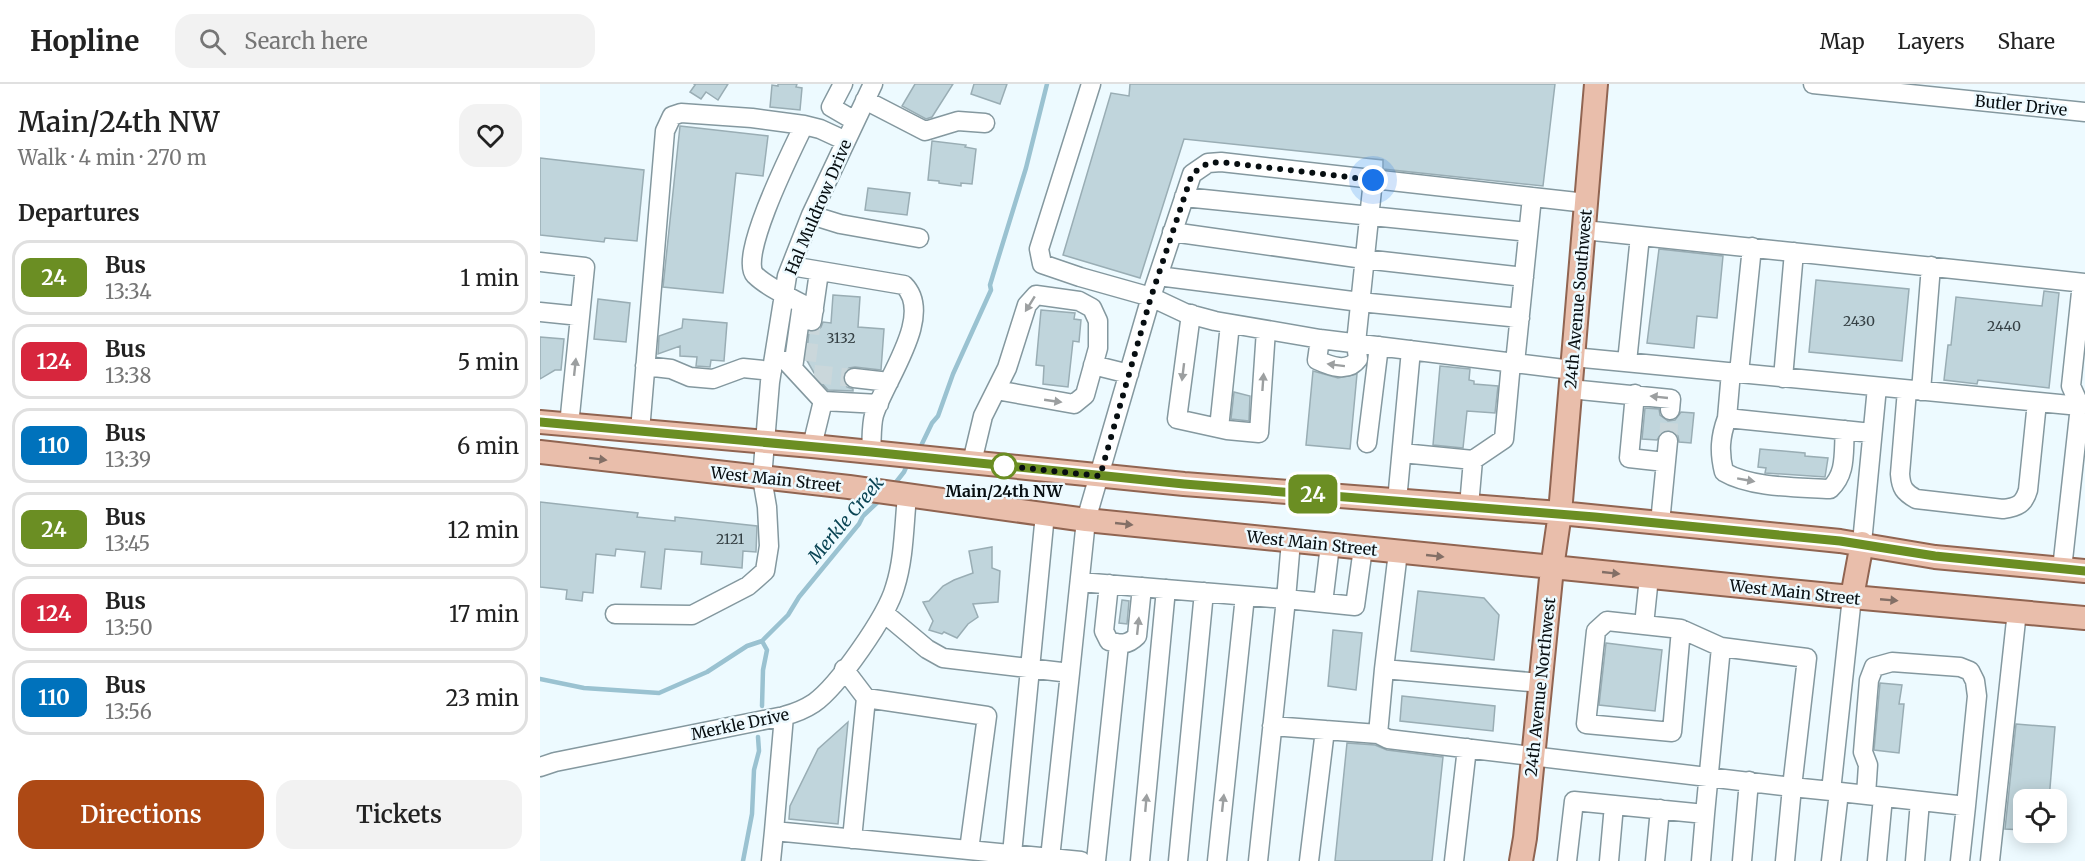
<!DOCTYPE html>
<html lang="en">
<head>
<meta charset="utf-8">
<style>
	:root { --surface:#fff; --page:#f2f2f2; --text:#222; --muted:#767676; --line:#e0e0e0; --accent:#ad4915 }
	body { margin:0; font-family:Merriweather,serif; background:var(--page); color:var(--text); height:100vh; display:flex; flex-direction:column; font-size:22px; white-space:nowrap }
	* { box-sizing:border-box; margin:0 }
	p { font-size:20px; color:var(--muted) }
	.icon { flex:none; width:33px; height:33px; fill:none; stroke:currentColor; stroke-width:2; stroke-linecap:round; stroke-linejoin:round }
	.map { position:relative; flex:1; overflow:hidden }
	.side { display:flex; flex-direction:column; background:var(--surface); width:540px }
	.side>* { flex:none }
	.badge { padding:0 12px; border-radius:9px; font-size:21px; line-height:39px }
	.buttons { position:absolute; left:1473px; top:705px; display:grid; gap:12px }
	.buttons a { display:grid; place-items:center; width:54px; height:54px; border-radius:12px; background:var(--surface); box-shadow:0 3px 15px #0003; font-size:30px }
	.you { position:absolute; width:30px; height:30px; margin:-15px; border:4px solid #fff; border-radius:50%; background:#1a73e8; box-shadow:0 0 0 9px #1a73e833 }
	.map>.badge { position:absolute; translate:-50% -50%; box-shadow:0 0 0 3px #fff }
	h2 { padding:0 18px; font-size:22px; line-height:54px }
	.round { display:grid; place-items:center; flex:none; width:63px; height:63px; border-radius:18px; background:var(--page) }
	.head { display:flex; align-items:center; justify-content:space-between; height:102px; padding:0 18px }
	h1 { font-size:28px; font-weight:600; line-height:45px }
	.cta { display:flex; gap:12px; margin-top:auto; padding:12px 18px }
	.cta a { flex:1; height:69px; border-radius:18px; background:var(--accent); color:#fff; font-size:24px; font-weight:600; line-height:69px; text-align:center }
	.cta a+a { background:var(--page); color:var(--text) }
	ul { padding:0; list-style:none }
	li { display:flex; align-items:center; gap:18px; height:75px; margin:0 12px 9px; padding:0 6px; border:3px solid var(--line); border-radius:18px }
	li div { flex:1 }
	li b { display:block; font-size:22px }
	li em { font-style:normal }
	li .badge { min-width:66px; font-weight:700; text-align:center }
	header { display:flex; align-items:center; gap:36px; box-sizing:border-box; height:84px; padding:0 30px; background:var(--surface); border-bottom:2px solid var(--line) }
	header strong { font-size:28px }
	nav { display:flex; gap:33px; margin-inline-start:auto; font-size:21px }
	.search { width:420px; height:54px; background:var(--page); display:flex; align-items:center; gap:15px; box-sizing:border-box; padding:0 21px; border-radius:18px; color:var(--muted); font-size:22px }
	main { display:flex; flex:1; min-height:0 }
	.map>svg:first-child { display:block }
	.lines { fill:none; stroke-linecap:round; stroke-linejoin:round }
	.stream { stroke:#9ac2d1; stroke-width:4.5 }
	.building { fill:#c0d5dc; stroke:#99adb4; stroke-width:1.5 }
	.minor-tunnel { stroke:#cad7db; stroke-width:18; stroke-dasharray:18 9; stroke-linecap:butt }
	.minor-casing { stroke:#84989f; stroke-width:21 }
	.major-casing { stroke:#906451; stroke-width:26 }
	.minor { stroke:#fff; stroke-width:18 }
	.major { stroke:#e9beab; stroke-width:22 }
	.oneway { fill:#9c9fa0 }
	.oneway2 { fill:#836f66 }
	.line-casing { stroke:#fff; stroke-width:14 }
	.line { stroke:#6b8e23; stroke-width:9 }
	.walk { stroke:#070e11; stroke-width:6; stroke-dasharray:0 10.8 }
	.stop-dot { fill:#fff; stroke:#6b8e23; stroke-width:3 }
	.labels { text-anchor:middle; stroke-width:5; stroke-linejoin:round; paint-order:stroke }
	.number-label { font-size:14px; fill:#354044 }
	.street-label { font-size:16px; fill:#070e11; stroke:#edfaff }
	.stop-label { font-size:16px; font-weight:bold; fill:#070e11; stroke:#edfaff }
	.water-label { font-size:18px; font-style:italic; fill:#0a4454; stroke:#edfaff }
</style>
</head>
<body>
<header>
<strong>Hopline</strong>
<div class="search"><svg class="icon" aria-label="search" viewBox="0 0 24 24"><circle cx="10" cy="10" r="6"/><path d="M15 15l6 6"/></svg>Search here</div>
<nav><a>Map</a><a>Layers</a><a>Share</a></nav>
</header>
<main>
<section class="side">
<div class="head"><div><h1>Main/24th NW</h1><p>Walk · 4 min · 270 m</p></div><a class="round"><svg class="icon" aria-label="heart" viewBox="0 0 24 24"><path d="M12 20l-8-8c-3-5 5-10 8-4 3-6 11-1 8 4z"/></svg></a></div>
<h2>Departures</h2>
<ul>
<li><span class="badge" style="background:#6b8e23;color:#fff">24</span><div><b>Bus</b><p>13:34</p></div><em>1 min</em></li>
<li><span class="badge" style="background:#d7263d;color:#fff">124</span><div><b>Bus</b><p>13:38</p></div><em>5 min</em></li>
<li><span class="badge" style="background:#0072bc;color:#fff">110</span><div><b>Bus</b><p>13:39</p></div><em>6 min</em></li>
<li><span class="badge" style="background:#6b8e23;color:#fff">24</span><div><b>Bus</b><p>13:45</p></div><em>12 min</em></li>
<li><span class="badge" style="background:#d7263d;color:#fff">124</span><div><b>Bus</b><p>13:50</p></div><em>17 min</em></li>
<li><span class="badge" style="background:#0072bc;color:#fff">110</span><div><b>Bus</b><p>13:56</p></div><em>23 min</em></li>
</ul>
<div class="cta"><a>Directions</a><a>Tickets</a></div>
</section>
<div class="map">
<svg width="1545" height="777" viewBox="0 0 1545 777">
	<rect width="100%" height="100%" fill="#edfaff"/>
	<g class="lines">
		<!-- stream -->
		<path class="stream" d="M 379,366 L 392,339 L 398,332 L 413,290 L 451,206 L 450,201 L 453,191 L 486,84 L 507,0
			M 353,402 L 364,388 L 368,379
			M 0,595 L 44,604 L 119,609 L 167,588 L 207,562 L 222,557 L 248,531 L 259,513 L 319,440 L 323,432 L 341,415
			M 222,622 L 223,586 L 227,566 L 222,557
			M 203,777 L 212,730 L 214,686 L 219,667 L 218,653"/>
	</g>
	<!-- building -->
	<path class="building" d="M 154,0 L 188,0 L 178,16 L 166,8 L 161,15 L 150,8 L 155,1 Z
		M 238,0 L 257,0 L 256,3 L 262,4 L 260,26 L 230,23 L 232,1 L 238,2 Z
		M 375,0 L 413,0 L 392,33 L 386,35 L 362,22 Z
		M 434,0 L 467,0 L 460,20 L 431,10 Z
		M 590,0 L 1015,0 L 1003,102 L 843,85 L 843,76 L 644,55 L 600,194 L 523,171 L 571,9 L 589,12 Z
		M 140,42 L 228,52 L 223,92 L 196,89 L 183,209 L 123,203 Z
		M 392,57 L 426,61 L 425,63 L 436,65 L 432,100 L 421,99 L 421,102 L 399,99 L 399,97 L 388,96 Z
		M 0,74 L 104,86 L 97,157 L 65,154 L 64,158 L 0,151 Z
		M 328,104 L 370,109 L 367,131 L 325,126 Z
		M 1119,165 L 1183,172 L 1177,234 L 1157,232 L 1154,264 L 1107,259 Z
		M 1276,196 L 1369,205 L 1362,277 L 1269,268 Z
		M 1504,207 L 1519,209 L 1509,304 L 1438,296 L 1437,300 L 1404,296 L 1408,261 L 1411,261 L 1416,213 L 1502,222 Z
		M 293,211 L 320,213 L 318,243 L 344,245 L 341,286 L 315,283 L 309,284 L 305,288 L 304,298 L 307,303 L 313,305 L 313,307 L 288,306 L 277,294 L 266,275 L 269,248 L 277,247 L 281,243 L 283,238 L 291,239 Z
		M 58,215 L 90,219 L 86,258 L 54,255 Z
		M 501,226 L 535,229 L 534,235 L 541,236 L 539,258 L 533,257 L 528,303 L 503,300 L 504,282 L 496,281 Z
		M 143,235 L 187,239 L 184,277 L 171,276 L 170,283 L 156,282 L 157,273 L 140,272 L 140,262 L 118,270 L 119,252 L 142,244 Z
		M 0,253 L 24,255 L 21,286 L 15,286 L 0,295 Z
		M 900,282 L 930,285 L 929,296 L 934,297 L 934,300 L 958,302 L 955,329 L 927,327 L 923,364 L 893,361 Z
		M 773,287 L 798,294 L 817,290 L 810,365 L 766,361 Z
		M 694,308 L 710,312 L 709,337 L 691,335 Z
		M 1105,324 L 1119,325 L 1120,331 L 1128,337 L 1135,336 L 1141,328 L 1154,329 L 1151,359 L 1139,358 L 1138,352 L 1130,346 L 1123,347 L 1117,356 L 1102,355 Z
		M 1220,365 L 1265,369 L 1265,372 L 1288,374 L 1285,393 L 1225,389 L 1226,384 L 1218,383 Z
		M 0,418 L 98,429 L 97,433 L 135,437 L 135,433 L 217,442 L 216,468 L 203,467 L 202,484 L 161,480 L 162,468 L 125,465 L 121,505 L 101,503 L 105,468 L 76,465 L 75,472 L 56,470 L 53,509 L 43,508 L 42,517 L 26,515 L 27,506 L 0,503 Z
		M 452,463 L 452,484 L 460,487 L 458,518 L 433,520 L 438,533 L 428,540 L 417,554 L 404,548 L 402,550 L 389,546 L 393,537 L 383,518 L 389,517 L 403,502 L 414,496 L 433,489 L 429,467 Z
		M 878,507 L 944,514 L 959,531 L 954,576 L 871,567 Z
		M 582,516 L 589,517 L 587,540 L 579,539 Z
		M 793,546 L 822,549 L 816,606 L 788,602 Z
		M 1066,559 L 1122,566 L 1115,627 L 1059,621 Z
		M 1340,599 L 1362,601 L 1359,620 L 1364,620 L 1359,669 L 1334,666 Z
		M 862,612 L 955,622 L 953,647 L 860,637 Z
		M 308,638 L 298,740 L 249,735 L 250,722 L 278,665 Z
		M 1476,640 L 1515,643 L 1509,716 L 1484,716 L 1484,746 L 1465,745 Z
		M 807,659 L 835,661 L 847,666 L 903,673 L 892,777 L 795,777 Z"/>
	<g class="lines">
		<!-- minor-tunnel -->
		<path class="minor-tunnel" d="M 267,277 L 272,237
			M 274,290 L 314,294
			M 1128,357 L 1130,326"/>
		<defs>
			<path id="minor" d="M 303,0 L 291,23 L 315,37
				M 551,0 L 499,165 L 502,180 L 540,193 L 611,213 L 645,229 L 675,237 L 780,255 L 1032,286
				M 1273,0 L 1545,28
				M 325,16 L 385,47 L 418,37 L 445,39
				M 264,41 C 253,64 198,173 215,191 C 228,204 257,217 274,226
				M 644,113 L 988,148
				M 271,131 L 300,140 L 379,154
				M 1044,146 L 1545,199
				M 632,148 L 824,175 L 984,193
				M 0,178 L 45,183 L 29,341
				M 251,182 L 364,201 C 395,232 344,297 334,331 C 331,342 332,356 331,368
				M 618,192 L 820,218 L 980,234
				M 0,228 L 40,232
				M 651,230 L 637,335 L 687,346 L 719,349 L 726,246
				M 272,237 L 279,188
				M 780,255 L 777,276 C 790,282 808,289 818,275 L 816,259 L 833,96
				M 1033,273 L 1540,322 L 1522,485
				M 234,274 L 246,277 L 283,317
				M 1087,278 L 1100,152
				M 975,279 L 992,113
				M 553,281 L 589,290
				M 105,282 L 131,285 L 150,293 L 173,295 L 203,284 L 232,287
				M 253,284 L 262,220
				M 1191,288 L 1187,334 L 1332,349
				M 1199,289 L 1212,163
				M 314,294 L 349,298
				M 1243,294 L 1254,168
				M 1030,305 L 1131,315 L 1130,326
				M 1367,306 L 1360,390 C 1361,404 1364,408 1376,415 L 1463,425 C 1478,423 1484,420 1488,406 L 1497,318
				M 1381,307 L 1391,182
				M 1095,310 L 1089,374 L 1125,378
				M 1540,322 L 1531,302 L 1542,199
				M 1187,334 C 1180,353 1179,368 1184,388 C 1211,404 1258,403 1290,405 C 1307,389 1303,369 1305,346
				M 679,344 L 690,240
				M 100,347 L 125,47 L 132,32 L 141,29 L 212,34 L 264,41 L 280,45 L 306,57
				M 827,359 L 839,262
				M 272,362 L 283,317 L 339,320
				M 862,369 L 933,376 L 929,422
				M 933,376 L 964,355 L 971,279
				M 432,378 L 443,332 L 467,284 L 487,221 L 496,211 L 539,217 L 552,224 L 558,237 L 558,264 L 545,311 L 534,320 L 456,306
				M 857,417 L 871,266
				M 1120,439 L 1128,357
				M 751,457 L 746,515 L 815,522 L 823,464
				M 1322,459 L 1337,303
				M 858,468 L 844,585 L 1001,599
				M 540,498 L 746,515 L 718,777
				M 569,500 L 564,547 L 569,557 C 581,561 588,561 597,552 L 602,503
				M 1312,513 L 1291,707 L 1426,722 L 1420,777
				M 783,519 L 790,461
				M 344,529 L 387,565 L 403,574 L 530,589 L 546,436 L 611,213 L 652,90 L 668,79 L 681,78 L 1046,119
				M 75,530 L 152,531 L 208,502 L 225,487 L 229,462 L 227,423 L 222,394 L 230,298 L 247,192 L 271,131 L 333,0
				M 1104,541 L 1141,545 L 1132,648 L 1046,640 L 1056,547 L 1067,537 L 1104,541 L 1109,493
				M 304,585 L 326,614 L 312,755
				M 844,585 L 838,650 L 848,655 L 1252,703 L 1267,574 L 1181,563 L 1141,545
				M 326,614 L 447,632 L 429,766
				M 244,632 L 234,747 L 541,777
				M 732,642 L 838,650
				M 0,683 L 15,678 L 244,632 C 255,629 265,625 274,619 C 298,602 347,532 355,503 C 364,475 364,442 367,412
				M 1326,711 L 1328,681 L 1323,668 L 1329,596 L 1334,583 L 1352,578 L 1420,583 L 1430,587 L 1435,597 L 1437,612 L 1426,722
				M 472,770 L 505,430
				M 510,774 L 530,589
				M 231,777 L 234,747
				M 556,777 L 579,560
				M 600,777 L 626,505
				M 638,777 L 664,508
				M 677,777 L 705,512
				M 769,777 L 785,646
				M 914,777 L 927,664
				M 1027,777 L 1034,717 L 1165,730 L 1181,563
				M 1069,777 L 1074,721
				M 1115,777 L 1120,725
				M 1161,777 L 1165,730
				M 1202,777 L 1209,697
				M 1245,777 L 1252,703 L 1291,707
				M 1291,777 L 1299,708
				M 1337,777 L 1343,713
				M 1375,777 L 1380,717
				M 1450,777 L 1477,527"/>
			<path id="major" d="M 0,338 L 272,362 L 644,400 L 1020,429 L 1300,457 L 1395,473 L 1545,487
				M 0,368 L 309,403 L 546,436 L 1290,511 L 1545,534
				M 1312,513 L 1322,459
				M 981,777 L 985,754 L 1012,484 L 1020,429 L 1056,0"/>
		</defs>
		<!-- minor casing -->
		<use href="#minor" class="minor-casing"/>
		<!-- major casing -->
		<use href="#major" class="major-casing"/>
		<!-- minor -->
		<use href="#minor" class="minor"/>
		<!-- major -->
		<use href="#major" class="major"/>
	</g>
	<!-- one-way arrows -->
	<defs><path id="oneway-solid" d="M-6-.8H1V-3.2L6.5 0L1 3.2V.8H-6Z" transform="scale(1.5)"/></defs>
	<g class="oneway">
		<use href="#oneway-solid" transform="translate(490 220) rotate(122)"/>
		<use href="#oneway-solid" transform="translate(796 281) rotate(-173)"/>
		<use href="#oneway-solid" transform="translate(35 283) rotate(-84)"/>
		<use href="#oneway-solid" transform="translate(643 288) rotate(97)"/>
		<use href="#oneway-solid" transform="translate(723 298) rotate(-86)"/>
		<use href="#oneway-solid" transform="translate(1119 313) rotate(-174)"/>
		<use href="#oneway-solid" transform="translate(513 317) rotate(8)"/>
		<use href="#oneway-solid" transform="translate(1206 396) rotate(10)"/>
		<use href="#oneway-solid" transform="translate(598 542) rotate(-84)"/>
		<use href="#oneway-solid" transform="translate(606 719) rotate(-85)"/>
		<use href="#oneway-solid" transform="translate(683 719) rotate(-84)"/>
	</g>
	<g class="oneway2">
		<use href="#oneway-solid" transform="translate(58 375) rotate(7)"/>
		<use href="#oneway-solid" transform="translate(584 440) rotate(6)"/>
		<use href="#oneway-solid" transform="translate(895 472) rotate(6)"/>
		<use href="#oneway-solid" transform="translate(1071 489) rotate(6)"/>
		<use href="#oneway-solid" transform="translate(1349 516) rotate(5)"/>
	</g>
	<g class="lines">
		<defs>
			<path id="line" d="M 0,338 L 331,368 L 644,400 L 1055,433 L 1300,457 L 1395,472 L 1545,487"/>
		</defs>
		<!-- line casing -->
		<use href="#line" class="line-casing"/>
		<!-- line -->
		<use href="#line" class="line"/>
		<!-- walk -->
		<path class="walk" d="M 464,382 L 457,381 L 560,392 L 611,213 L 652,90 L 668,79 L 681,78 L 833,96"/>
	</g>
	<!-- markers -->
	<circle class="stop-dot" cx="464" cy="382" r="12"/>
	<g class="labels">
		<!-- number labels -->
		<g class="number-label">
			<text x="1319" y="242">2430</text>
			<text x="1464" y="247">2440</text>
			<text x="301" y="259">3132</text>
			<text x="190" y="460">2121</text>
		</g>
		<!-- street labels -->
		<g class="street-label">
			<text transform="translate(1481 21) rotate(6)" y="6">Butler Drive</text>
			<text transform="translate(278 123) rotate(-67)" y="6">Hal Muldrow Drive</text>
			<text transform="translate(1038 215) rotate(-85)" y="6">24th Avenue Southwest</text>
			<text transform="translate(236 395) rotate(6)" y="6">West Main Street</text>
			<text transform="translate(772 459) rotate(6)" y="6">West Main Street</text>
			<text transform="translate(1255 508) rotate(6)" y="6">West Main Street</text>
			<text transform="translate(1000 603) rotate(-84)" y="6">24th Avenue Northwest</text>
			<text transform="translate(200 640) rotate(-12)" y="6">Merkle Drive</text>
		</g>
		<!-- stop labels -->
		<g class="stop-label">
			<text x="464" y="413">Main/24th NW</text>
		</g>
		<!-- water labels -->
		<g class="water-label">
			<text transform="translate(306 436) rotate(-50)" y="6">Merkle Creek</text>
		</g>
	</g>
</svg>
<div class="buttons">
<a><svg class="icon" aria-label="locate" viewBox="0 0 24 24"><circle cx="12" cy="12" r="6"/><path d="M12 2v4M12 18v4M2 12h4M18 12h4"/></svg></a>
</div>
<div class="you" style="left:833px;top:96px"></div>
<b class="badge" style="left:773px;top:410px;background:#6b8e23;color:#fff">24</b>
</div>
</main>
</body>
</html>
